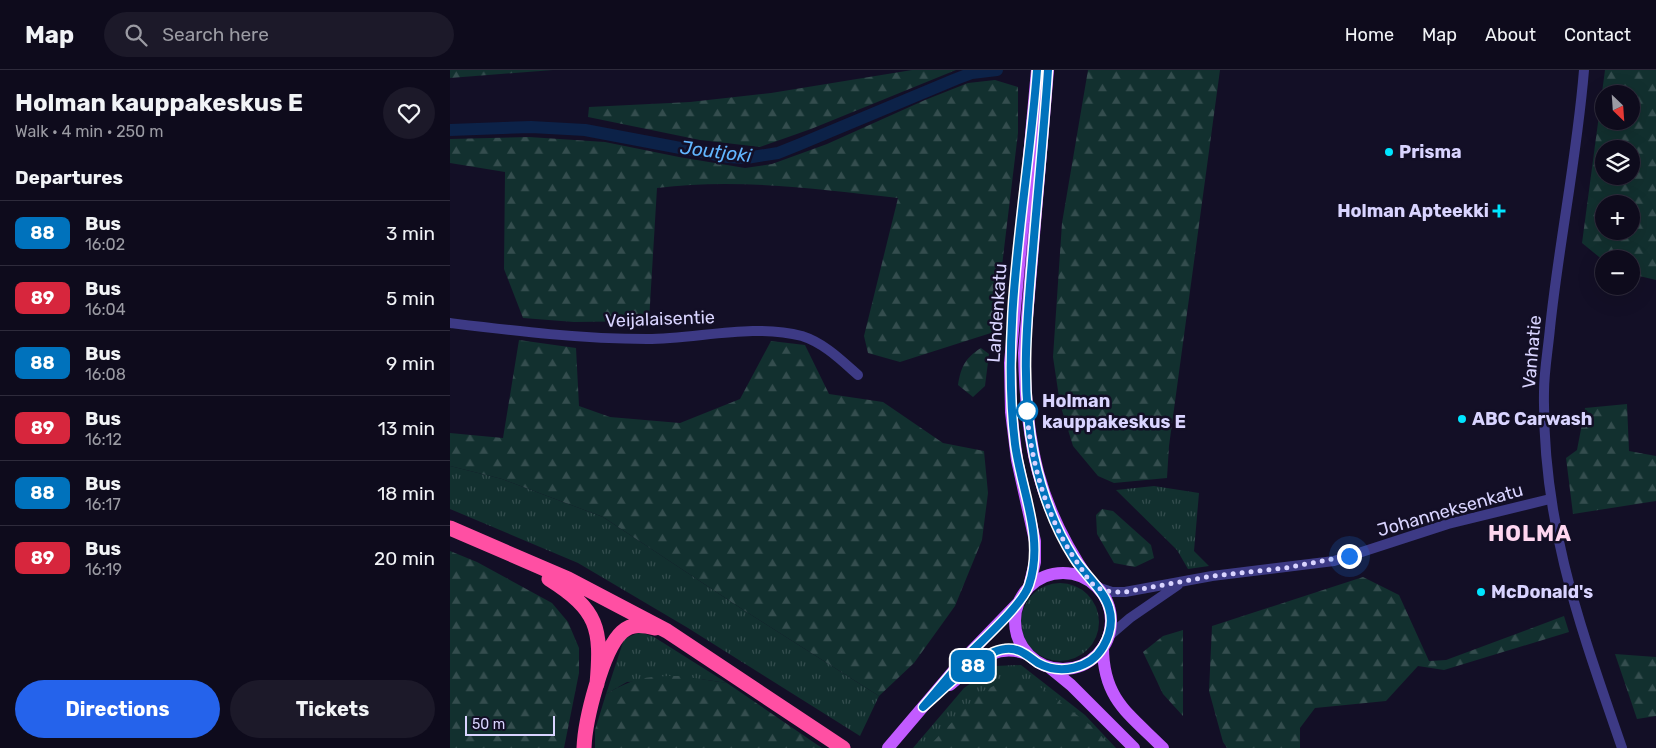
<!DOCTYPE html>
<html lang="en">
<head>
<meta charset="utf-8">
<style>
	:root { --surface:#0e0b1c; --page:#1c1929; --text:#f1f3f6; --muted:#9b9ba3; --line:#2e2b3b; --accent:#2563eb }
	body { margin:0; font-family:Rubik,sans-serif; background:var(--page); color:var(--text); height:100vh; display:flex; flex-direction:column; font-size:19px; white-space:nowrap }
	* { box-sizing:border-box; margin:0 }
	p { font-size:16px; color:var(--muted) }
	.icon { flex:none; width:28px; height:28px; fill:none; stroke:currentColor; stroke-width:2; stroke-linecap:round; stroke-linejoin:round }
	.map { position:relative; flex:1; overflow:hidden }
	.side { display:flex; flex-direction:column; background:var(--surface); width:450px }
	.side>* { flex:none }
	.badge { padding:0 10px; border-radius:8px; font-size:18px; line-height:32px }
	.needle { width:32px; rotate:155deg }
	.fabs { position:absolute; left:1145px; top:15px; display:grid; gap:10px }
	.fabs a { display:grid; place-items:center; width:45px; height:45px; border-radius:50%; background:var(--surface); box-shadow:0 5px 20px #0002,0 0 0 1px var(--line); font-size:25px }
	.scale { position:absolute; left:15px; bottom:12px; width:90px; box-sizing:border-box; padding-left:5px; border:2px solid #d9d4ff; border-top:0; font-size:14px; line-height:18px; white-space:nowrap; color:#d9d4ff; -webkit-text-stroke:4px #130f26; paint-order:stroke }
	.you { position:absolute; width:25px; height:25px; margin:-12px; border:4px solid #fff; border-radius:50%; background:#1a73e8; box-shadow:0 0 0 8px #1a73e833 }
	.map>.badge { position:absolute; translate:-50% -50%; box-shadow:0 0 0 2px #fff }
	h2 { padding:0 15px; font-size:19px; line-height:45px }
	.round { display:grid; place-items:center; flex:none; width:52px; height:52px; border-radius:26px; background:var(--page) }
	.headline { display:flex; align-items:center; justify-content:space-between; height:85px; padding:0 15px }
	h1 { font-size:24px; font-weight:700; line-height:38px }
	.primary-button { display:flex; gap:10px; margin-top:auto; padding:10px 15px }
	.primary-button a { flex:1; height:58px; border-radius:30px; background:var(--accent); color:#fff; font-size:20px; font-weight:700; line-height:58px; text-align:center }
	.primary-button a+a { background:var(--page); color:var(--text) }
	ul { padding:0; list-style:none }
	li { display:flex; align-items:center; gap:15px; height:65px; padding:0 15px; border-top:1px solid var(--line) }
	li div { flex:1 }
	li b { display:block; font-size:19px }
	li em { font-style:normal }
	li .badge { min-width:55px; font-weight:700; text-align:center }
	header { display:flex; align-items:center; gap:30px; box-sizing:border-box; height:70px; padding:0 25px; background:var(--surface); border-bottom:1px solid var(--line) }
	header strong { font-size:24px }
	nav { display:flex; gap:28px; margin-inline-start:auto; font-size:18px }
	.search { width:350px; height:45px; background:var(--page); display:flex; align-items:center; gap:12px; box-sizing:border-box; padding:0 18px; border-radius:28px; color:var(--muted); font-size:19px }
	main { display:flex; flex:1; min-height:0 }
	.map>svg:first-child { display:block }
	.grass { fill:url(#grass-tufts) }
	.forest { fill:url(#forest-firs); fill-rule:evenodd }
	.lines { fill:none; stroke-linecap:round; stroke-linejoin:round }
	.canal { stroke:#0c2248; stroke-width:12 }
	.street { stroke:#3d3a85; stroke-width:10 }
	.primary { stroke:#c25bff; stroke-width:12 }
	.highway { stroke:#ff4fa3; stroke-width:15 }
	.line-casing { stroke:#fff; stroke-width:11 }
	.line { stroke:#0072bc; stroke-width:8 }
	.walk { stroke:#d9d4ff; stroke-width:5; stroke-dasharray:0 9 }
	.poi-dot { fill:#00e5ff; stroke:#130f26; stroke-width:2 }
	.stop-dot { fill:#fff; stroke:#0072bc; stroke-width:2.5 }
	.labels { text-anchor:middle; stroke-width:5; stroke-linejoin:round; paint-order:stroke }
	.poi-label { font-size:18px; font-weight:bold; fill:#d9d4ff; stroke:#130f26; text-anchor:start }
	.street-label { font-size:18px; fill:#d9d4ff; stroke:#130f26 }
	.stop-label { font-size:18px; font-weight:bold; fill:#d9d4ff; stroke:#130f26; text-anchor:start }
	.water-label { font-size:19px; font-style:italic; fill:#62b6ff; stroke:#130f26 }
	.district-label { font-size:22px; font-weight:bold; letter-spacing:1px; fill:#ffd6f0; stroke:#130f26 }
</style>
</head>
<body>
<header>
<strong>Map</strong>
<div class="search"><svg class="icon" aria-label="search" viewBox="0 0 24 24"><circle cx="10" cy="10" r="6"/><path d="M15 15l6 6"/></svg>Search here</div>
<nav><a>Home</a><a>Map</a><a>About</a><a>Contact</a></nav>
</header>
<main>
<section class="side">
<div class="headline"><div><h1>Holman kauppakeskus E</h1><p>Walk · 4 min · 250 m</p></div><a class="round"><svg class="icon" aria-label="heart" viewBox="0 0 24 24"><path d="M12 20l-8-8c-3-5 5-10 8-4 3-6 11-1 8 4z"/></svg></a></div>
<h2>Departures</h2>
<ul>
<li><span class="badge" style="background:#0072bc;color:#fff">88</span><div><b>Bus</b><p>16:02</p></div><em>3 min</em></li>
<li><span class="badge" style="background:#d7263d;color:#fff">89</span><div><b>Bus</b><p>16:04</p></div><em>5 min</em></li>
<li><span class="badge" style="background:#0072bc;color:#fff">88</span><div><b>Bus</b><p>16:08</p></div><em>9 min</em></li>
<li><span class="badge" style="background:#d7263d;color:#fff">89</span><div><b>Bus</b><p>16:12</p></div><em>13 min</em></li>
<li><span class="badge" style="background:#0072bc;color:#fff">88</span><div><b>Bus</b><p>16:17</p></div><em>18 min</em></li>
<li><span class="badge" style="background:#d7263d;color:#fff">89</span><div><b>Bus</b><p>16:19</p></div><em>20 min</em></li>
</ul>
<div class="primary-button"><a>Directions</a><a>Tickets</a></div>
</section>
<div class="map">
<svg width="1206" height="678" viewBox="0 0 1206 678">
	<defs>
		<pattern id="grass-tufts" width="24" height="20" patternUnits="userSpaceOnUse" patternTransform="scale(1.25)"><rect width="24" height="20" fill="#12302f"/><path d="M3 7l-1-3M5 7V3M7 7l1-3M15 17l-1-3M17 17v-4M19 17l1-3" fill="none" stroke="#344d4e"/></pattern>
		<pattern id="forest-firs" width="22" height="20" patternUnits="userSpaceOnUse" patternTransform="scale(1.25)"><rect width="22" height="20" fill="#12302f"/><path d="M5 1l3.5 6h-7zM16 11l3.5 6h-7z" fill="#344d4e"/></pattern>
	</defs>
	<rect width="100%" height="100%" fill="#130f26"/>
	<!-- grass -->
	<path class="grass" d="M 0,396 L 52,409 L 153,447 L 295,541 L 429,626 L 410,666 L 238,558 L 128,493 L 0,439 Z
		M 704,416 L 749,423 L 744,481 L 759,496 L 738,499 L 727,480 L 666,420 Z
		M571 552a39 39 0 1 1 78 0a39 39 0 1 1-78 0Z
		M 190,562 L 204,567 L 277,613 L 250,609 L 177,612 L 156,624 L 174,569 Z
		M 571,595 L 635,645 L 666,678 L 463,678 L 514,618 L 545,596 Z"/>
	<!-- forest -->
	<path class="forest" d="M 0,0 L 103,0 L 0,8 Z
		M 462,0 L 506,0 L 361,59 L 310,77 L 250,70 L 138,47 L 139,37 L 240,32 L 321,23 Z
		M 638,0 L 770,0 L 719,376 L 717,408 L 664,413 L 648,406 L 623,376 L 610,334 L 603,287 L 612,153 Z
		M 1155,0 L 1206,0 L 1206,210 L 1181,204 L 1181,189 L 1154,189 L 1154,191 L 1132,173 ZM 1154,24 L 1181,24 L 1181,51 L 1154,51 ZM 1154,79 L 1181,79 L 1181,106 L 1154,106 ZM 1154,134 L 1181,134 L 1181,161 L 1154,161 Z
		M 545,10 L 568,17 L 568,63 L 544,262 L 450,292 L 418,283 L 414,266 L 448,128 C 367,119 287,108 207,118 L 199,251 L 124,252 L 73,248 L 54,199 L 55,102 L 0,93 L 0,69 L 79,67 L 155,72 L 229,87 L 295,98 L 322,94 L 377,74 L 475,30 L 518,13 Z
		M 69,270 L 126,278 L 129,336 L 160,347 L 230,353 L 290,329 L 321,271 L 355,275 L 379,324 L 433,332 L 493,373 L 534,381 L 538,423 L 532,470 L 505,536 L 464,593 L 429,626 L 295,541 L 153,447 L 52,409 L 0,396 L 0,363 L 53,368 Z
		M 531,278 L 539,284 L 535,316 L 523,327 L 508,315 C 511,297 515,288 531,278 Z
		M 1177,334 L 1179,381 L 1206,386 L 1206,431 L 1123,444 L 1116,388 L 1127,380 L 1135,338 Z
		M 652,439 L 663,441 L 701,475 L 704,488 L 685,497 L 664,493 L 647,464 L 646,445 Z
		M 0,481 L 27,492 L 102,533 L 118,552 L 129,578 L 129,603 L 114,678 L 0,678 Z
		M 913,507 L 949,525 L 979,591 L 996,590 L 1114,546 L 1119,562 L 994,600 L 968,596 L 936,631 L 865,638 L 850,658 L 850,678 L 777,678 L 773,672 L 759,621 L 762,556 Z
		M 733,560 L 733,646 L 713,624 L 693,582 L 713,566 Z
		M 1165,584 L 1206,587 L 1206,646 L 1187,649 Z
		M 231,606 L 277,613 L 372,678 L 145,678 L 145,660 L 156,624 C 186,607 197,606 231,606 Z
		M 551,612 L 590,617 L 640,655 L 663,678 L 488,678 L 481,674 L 530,623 Z"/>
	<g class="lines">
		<!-- canal -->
		<path class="canal" d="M 0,60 L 81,57 L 135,60 L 278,87 L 296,88 L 328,83 L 348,75 L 506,9 L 522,3 L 547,0"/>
		<!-- street -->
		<path class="street" d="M 1134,0 C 1127,87 1109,172 1100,258 C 1098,280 1094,301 1094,322 C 1092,454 1130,556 1172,678
			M 0,253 C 66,261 131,269 197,269 C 248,269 302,253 352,266 C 374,273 391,290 408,305
			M 647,517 L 662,522 L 675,522 L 762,506 L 884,491 L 998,454 L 1100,429
			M 659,566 L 680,548 L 728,515"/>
		<!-- primary -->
		<path class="primary" d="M 598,0 L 574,283 C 576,374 588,436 640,511
			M565 551a48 48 0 1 1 96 0a48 48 0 1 1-96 0Z
			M 579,517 L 585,492 L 585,471 L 567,390 L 561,342 L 560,293 L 587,0
			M 653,577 C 653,629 679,644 713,678
			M 599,597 L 621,615 L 684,678
			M 500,615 C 524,595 545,570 579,585
			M 438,678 L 512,591 L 569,532"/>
		<!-- highway -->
		<path class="highway" d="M 0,458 L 118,509 L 217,561 L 393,678
			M 99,509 C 148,540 152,558 147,614
			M 134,678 C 135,651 152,580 172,562 C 182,553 193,555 205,558"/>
	</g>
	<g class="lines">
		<defs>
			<path id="line" d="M 587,0 C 578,122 550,252 565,374 C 571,420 595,468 579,515 C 572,536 529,573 512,591 C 499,606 486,622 473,637 C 493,620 529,582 555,579 C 569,577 578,586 588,593 C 610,605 640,599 653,577 C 660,565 663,551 659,538 C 654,520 634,504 624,488 C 604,457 592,423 584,386 C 570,317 577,249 583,179 C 588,119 594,60 598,0"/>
		</defs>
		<!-- line casing -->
		<use href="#line" class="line-casing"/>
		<!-- line -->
		<use href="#line" class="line"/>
		<!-- walk -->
		<path class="walk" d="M 577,341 L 576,336 C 581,392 596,449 629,495 C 634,502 638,511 645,516 C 653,522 665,522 675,522 L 762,506 L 835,498 L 899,486"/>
	</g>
	<!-- markers -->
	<g class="poi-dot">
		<circle cx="939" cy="82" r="5"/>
		<path d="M1046.5 133.5h5v5h5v5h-5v5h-5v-5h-5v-5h5z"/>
		<circle cx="1012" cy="349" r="5"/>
		<circle cx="1031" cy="522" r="5"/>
	</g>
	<circle class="stop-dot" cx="577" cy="341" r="10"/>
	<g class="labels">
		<!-- poi labels -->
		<g class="poi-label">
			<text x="949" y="88">Prisma</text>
			<text x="1039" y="147" text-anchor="end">Holman Apteekki</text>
			<text x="1022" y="355">ABC Carwash</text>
			<text x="1041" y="528">McDonald's</text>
		</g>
		<!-- street labels -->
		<g class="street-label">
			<text transform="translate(547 243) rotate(-86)" y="6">Lahdenkatu</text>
			<text transform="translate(210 249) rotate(-2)" y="6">Veijalaisentie</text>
			<text transform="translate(1082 282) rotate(-85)" y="6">Vanhatie</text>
			<text transform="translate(1000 440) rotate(-16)" y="6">Johanneksenkatu</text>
		</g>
		<!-- stop labels -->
		<g class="stop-label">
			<text x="592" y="337">Holman<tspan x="592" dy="21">kauppakeskus E</tspan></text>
		</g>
		<!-- water labels -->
		<g class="water-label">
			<text transform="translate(266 81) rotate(7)" y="7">Joutjoki</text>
		</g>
		<!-- district labels -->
		<g class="district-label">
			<text x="1080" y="471">HOLMA</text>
		</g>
	</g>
</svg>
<div class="fabs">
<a><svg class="needle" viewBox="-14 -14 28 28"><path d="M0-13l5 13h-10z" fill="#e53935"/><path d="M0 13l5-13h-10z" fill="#9b9ba3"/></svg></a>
<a><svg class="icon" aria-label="layers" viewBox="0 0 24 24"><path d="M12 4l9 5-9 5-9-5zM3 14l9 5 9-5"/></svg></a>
<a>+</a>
<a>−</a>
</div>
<div class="scale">50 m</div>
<div class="you" style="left:899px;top:486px"></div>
<b class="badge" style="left:523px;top:596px;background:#0072bc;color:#fff">88</b>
</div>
</main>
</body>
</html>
